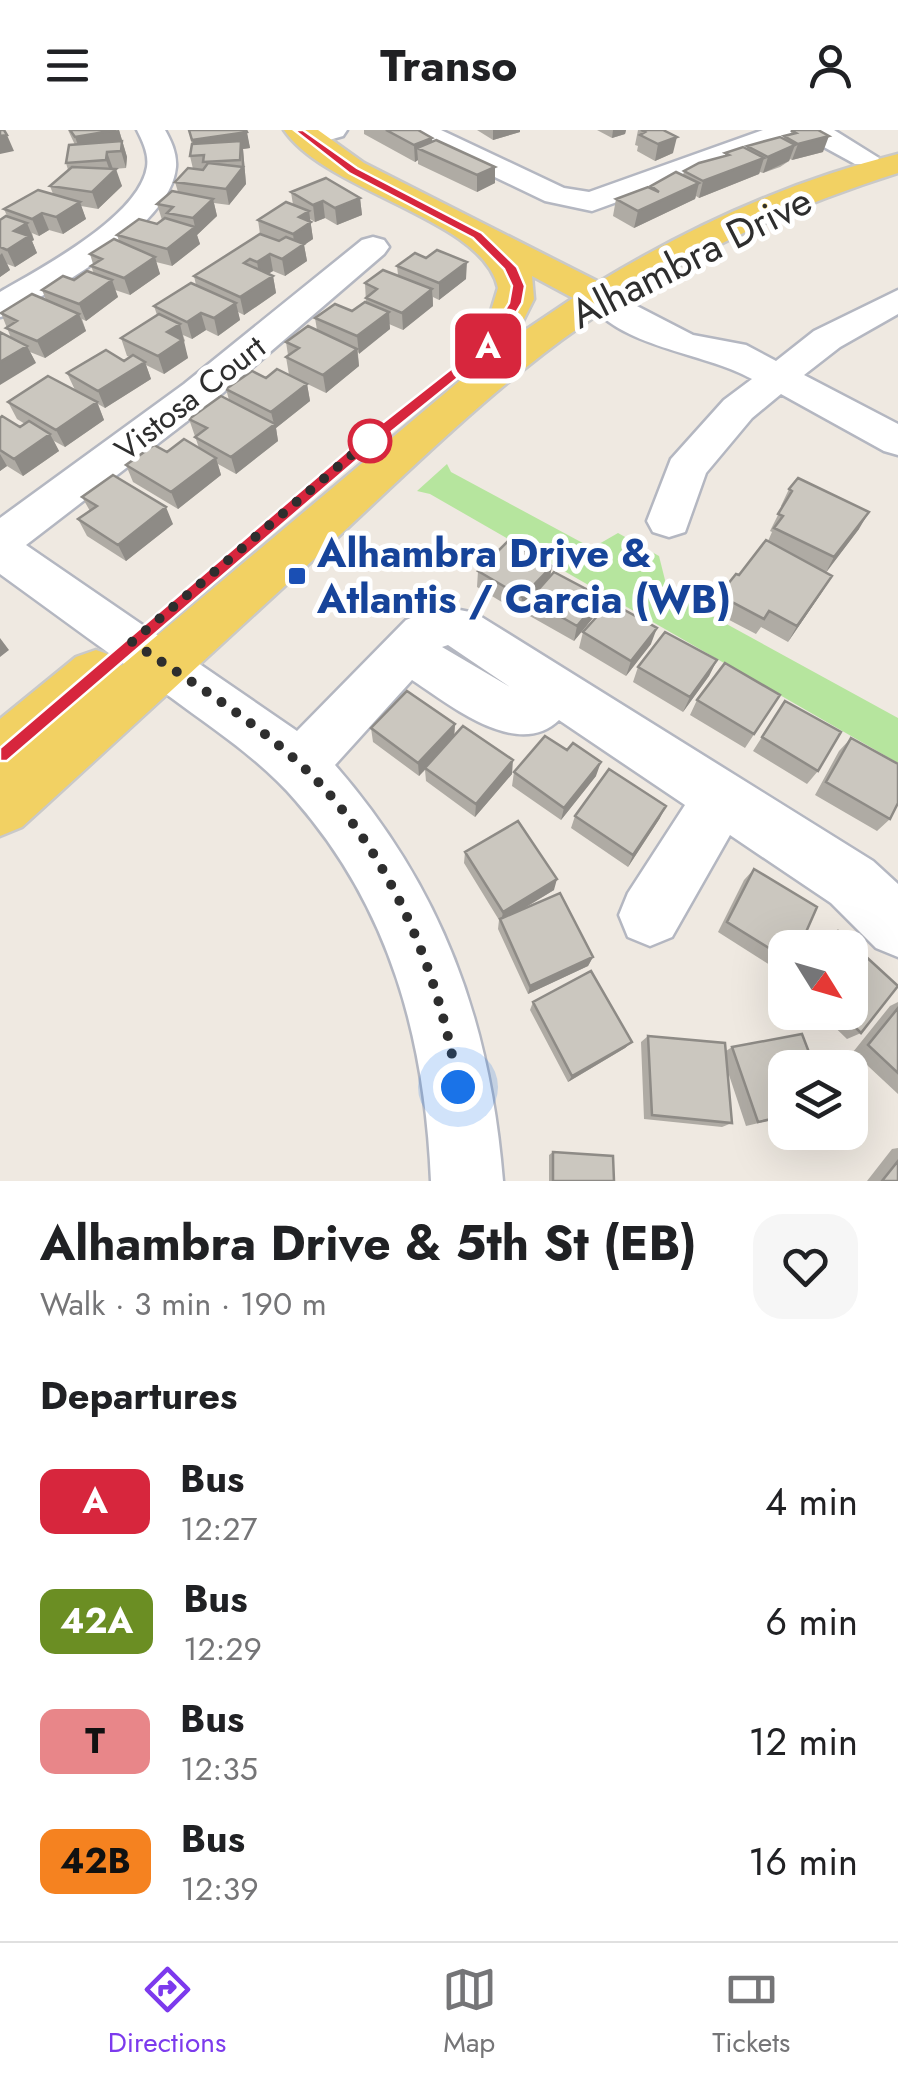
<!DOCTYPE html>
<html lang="en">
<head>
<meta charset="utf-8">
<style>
	:root { --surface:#fff; --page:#f6f6f6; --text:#202124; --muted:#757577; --line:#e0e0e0; --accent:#7c3aed }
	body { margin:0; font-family:Jost,sans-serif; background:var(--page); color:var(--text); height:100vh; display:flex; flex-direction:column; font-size:38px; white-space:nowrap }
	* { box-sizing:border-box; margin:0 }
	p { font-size:32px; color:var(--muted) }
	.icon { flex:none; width:55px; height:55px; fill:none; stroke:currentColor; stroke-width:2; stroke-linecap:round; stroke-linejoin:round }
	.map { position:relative; height:1051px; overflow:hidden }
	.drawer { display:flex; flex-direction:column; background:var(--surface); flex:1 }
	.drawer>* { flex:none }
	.badge { padding:0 20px; border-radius:15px; font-size:35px; line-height:65px }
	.needle { width:65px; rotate:127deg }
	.buttons { position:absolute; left:768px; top:800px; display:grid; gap:20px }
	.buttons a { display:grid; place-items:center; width:100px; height:100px; border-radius:20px; background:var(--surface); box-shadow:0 10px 40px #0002; font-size:50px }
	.you { position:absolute; width:50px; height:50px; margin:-25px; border:8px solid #fff; border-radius:50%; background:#1a73e8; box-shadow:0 0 0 15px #1a73e833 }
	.map>.badge { position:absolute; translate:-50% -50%; box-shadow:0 0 0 5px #fff }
	h2 { padding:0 40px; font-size:38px; line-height:90px }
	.round { display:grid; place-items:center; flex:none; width:105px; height:105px; border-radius:30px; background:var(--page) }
	.head { display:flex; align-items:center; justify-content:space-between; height:170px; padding:0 40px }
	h1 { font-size:48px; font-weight:700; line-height:75px }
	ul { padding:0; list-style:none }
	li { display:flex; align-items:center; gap:30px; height:120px; padding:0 40px }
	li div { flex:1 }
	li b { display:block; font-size:38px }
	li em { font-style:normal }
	li .badge { min-width:110px; font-weight:700; text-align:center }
	header { display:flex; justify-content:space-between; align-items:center; height:130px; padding:0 40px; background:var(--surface); font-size:45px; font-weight:700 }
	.dock { display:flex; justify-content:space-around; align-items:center; height:140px; border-top:2px solid var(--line); background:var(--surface); font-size:28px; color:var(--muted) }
	.dock a { display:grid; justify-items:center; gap:5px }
	.dock .active { color:var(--accent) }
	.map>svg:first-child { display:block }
	.green { fill:#b6e59e }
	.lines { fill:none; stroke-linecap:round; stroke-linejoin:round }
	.minor-casing { stroke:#b4b7c1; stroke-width:5 }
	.major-casing { stroke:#c9c9c9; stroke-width:5 }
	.minor { fill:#fff; fill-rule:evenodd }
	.major { fill:#f2d163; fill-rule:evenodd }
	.wall { fill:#afaba4 }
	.shaded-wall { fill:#8e8b86 }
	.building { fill:#cbc7bf; stroke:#8e8b86; stroke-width:2.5 }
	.line { fill:#d7263d; stroke:#fff; stroke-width:2.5 }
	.walk { stroke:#2e2e2e; stroke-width:10; stroke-dasharray:0 18 }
	.stop-dot { fill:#fff; stroke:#d7263d; stroke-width:5 }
	.transit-dot { fill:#1a4fb4; stroke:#fff; stroke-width:4 }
	.labels { text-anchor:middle; stroke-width:10; stroke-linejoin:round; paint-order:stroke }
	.far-street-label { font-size:32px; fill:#2e2e2e; stroke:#fff }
	.street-label { font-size:40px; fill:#2e2e2e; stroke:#fff }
	.transit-label { font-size:40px; font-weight:bold; fill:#164399; stroke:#fff; text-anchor:start }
</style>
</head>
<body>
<header><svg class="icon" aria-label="menu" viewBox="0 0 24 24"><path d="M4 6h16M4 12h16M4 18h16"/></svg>Transo<svg class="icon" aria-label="person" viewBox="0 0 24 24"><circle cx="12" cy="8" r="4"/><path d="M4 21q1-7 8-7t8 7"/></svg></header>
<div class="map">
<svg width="898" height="1051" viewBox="0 0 898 1051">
	<rect width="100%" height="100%" fill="#efe9e1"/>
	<!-- green -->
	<path class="green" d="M 447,334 L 451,342 L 592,418 L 618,403 L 659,426 L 668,462 L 898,588 L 898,633 L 430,364 L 417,361 Z"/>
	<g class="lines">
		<defs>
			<path id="minor" d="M 137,0 L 165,0 C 171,11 177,23 176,37 C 171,96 58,156 12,184 L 0,187 L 0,162 C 41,138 139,87 147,37 C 149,24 143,12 137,0 Z
				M 305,0 L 347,0 L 343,6 L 308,16 L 294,8 Z
				M 405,0 L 441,0 L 564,58 L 589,62 L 763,0 L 834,0 L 879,28 L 875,34 L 855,34 L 802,5 L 592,81 L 545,71 L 409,6 Z
				M 373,107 L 384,110 L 389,117 L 384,124 L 212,272 L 26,415 L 297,601 L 406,490 L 439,476 L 475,483 L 873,731 L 898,754 L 898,827 L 876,818 L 831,773 L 730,705 L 672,807 L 650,816 L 628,807 L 619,785 L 628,763 L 685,675 L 559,590 C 517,631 448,573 412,550 L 335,635 C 442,758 490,890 503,1051 L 431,1051 C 425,910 391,780 296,671 C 261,630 216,601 173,569 C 115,528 58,486 0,444 L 0,388 L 184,254 L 362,110 ZM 448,515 L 510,557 L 442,517 Z
				M 602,158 L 693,205 L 746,215 L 776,231 L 814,201 L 898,160 L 898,184 L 840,217 L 804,245 L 898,294 L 898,325 L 884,321 L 781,264 L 752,288 L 706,343 L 685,402 L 669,407 L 653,402 L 647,391 L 671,329 L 724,270 L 752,249 C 702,221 620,219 585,168 L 590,161 Z"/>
			<path id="major" d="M 284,0 L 318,0 L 364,33 L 599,152 C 691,96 793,50 898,24 L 898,43 C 771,83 648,143 543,224 C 461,288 388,361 312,431 C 215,520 119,609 22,697 L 0,706 L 0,589 L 76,527 L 96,520 L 116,527 L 121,536 L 488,227 L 476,224 L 470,215 L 491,181 L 498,158 C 483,88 327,63 284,0 ZM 532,146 L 573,168 L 515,207 L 534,169 Z"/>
		</defs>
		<!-- minor casing -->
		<use href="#minor" class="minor-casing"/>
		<!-- major casing -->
		<use href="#major" class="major-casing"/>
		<!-- minor -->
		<use href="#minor" class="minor"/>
		<!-- major -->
		<use href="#major" class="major"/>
	</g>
	<!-- wall -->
	<path class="wall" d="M 68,0 L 119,0 L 127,27 L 126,38 L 113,39 L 122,56 L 98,79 L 81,76 L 86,89 L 63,104 L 49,100 L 39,106 L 32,103 L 34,110 L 32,111 L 37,123 L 15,137 L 7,134 L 10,140 L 0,147 L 0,90 L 7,86 L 4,79 L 53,64 L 50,56 L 68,40 L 66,33 L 75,15 Z
		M 186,0 L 246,0 L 250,18 L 243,19 L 246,54 L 229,75 L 214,73 L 217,86 L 197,105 L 200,114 L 172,136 L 156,132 L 160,144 L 130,165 L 115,160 L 118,167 L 86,191 L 82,189 L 86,201 L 45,228 L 30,222 L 36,233 L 11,208 L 1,183 L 46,170 L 42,160 L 94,144 L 91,136 L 93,134 L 90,124 L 119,111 L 117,105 L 157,94 L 162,90 L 157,74 L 178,62 L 175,52 L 193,39 L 190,26 L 192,14 L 189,0 Z
		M 364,0 L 418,0 L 432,11 L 495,37 L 495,53 L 477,62 L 418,34 L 418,30 L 415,32 L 364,4 Z
		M 477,0 L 520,0 L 520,2 L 493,10 Z
		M 597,0 L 626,0 L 625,4 L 612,8 Z
		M 638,0 L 663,0 L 673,23 L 655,31 L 637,21 L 638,16 L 635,15 Z
		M 792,1 L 823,22 L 792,30 L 790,29 L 789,31 L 780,37 L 763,43 L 760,42 L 759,44 L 699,68 L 696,66 L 695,69 L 634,98 L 613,86 L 616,69 L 651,58 L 651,56 L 683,45 L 684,41 L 725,26 L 725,23 L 747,19 L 747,16 L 783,9 L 784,6 L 790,4 Z
		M 291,62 L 360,68 L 362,85 L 337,95 L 325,88 L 315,92 L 310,89 L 313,109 L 304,115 L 307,131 L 285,146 L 273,141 L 268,144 L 273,146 L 276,163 L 244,185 L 238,182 L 240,190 L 218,206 L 206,200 L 192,209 L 183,205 L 185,211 L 183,213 L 188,228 L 164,244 L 146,235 L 151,249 L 105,278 L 98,274 L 104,290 L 65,317 L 54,311 L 59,321 L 23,346 L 7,336 L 0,341 L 0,288 L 20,297 L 25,294 L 17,289 L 8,272 L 75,260 L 67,243 L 124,231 L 130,227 L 127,226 L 121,208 L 157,185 L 154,176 L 196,155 L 194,146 L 260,104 L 258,90 L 293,75 Z
		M 397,136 L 466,149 L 439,170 L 433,167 L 433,176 L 403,200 L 389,194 L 390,199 L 358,223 L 359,236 L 326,263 L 289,245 L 286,227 L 288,225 L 286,212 L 317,200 L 315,188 L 352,181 L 366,173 L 365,153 L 398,145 Z
		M 266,248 L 307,254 L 310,271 L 276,298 L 278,311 L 236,344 L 218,334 L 221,345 L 178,379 L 133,352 L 126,335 L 167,322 L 199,318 L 189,289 L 229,270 L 226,259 Z
		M 789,359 L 859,399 L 825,443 L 822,462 L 788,512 L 761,497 L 756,504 L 712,481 L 719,465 L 739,445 L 768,411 L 772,402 L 770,401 L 782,377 L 781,376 Z
		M 82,367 L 173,394 L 126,431 L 87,406 L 78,389 L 90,381 Z
		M 552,436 L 550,447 L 597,483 L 574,511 L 528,485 L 530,473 L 520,483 L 477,457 L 478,441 Z
		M 583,502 L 651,514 L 626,546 L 579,518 Z
		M 717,530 L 709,546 L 683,582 L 633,552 L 638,537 Z
		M 780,565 L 745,618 L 690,585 L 697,570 Z
		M 785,571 L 818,641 L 807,654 L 753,621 Z
		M 455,594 L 454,606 L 512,644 L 475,687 L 426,651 L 425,640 L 419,646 L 373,612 L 371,598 Z
		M 851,608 L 890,689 L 877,701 L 815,665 L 839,621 Z
		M 514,642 L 596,646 L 561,690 L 512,656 Z
		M 575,686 L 660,688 L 628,737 L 571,698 Z
		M 465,722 L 554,760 L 523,779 L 593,827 L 588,836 L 528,864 L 498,799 L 499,790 L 464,733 Z
		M 754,739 L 785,818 L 785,838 L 781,842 L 718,802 L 744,750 Z
		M 838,801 L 898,856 L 861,903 L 847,909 L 819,882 L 850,882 L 850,818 L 819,818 Z
		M 533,872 L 632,912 L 625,918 L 568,952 L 530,880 Z
		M 898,872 L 898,964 L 853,922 L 890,876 Z
		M 648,906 L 726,921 L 732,917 L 785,938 L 785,987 L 746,996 L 727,939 L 732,993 L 722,997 L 644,989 L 641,912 Z
		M 898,1018 L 898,1051 L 867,1051 L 892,1019 Z
		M 553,1022 L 614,1051 L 549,1051 L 549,1025 Z"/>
	<!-- shaded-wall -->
	<path class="shaded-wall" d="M 119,0 L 127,27 L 126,38 L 121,21 L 81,23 L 75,7 Z
		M 493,0 L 520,0 L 520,2 L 493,10 Z
		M 613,0 L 626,0 L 625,4 L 612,8 Z
		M 247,2 L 250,18 L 243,19 L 246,54 L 229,75 L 226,59 L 242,39 L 241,19 L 196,26 L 192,10 Z
		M 7,5 L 14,21 L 0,24 L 0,6 Z
		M 829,6 L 823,22 L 792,30 L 798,14 Z
		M 677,7 L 673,23 L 655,31 L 658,14 Z
		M 432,8 L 433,24 L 417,18 L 418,30 L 415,32 L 414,15 Z
		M 795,15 L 789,31 L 763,43 L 768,27 Z
		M 107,22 L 113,39 L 116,39 L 122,56 L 98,79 L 92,62 L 111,44 L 106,30 Z
		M 764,28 L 759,44 L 699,68 L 703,51 Z
		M 495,37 L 495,53 L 477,62 L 477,45 Z
		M 699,53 L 695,69 L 634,98 L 638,81 Z
		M 360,68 L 362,85 L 337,95 L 335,78 Z
		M 213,69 L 217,86 L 197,105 L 200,114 L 172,136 L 167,119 L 195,97 L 193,88 Z
		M 323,71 L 325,88 L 315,92 L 313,75 Z
		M 80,72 L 86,89 L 63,104 L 56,87 Z
		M 309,81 L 313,109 L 304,115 L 307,131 L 285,146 L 282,129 L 295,120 L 293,104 L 299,87 Z
		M 42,83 L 49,100 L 39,106 L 32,89 Z
		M 27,93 L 34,110 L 32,111 L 37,123 L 15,137 L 7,120 L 14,101 Z
		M 2,123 L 10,140 L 0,147 L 0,125 Z
		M 270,124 L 273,141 L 260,149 L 257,132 Z
		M 155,127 L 160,144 L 130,165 L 124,148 Z
		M 467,132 L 466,149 L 439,170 L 439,153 Z
		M 273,146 L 276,163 L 244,185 L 240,167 Z
		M 112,150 L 118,167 L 86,191 L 79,174 Z
		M 432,159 L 433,176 L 403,200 L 402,183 Z
		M 236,173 L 240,190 L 218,206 L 214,188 Z
		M 389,182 L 390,199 L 359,224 L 357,206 Z
		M 201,183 L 206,200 L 192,209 L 187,192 Z
		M 79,184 L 86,201 L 45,228 L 37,211 Z
		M 180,194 L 188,228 L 164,244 L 158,226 L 167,202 Z
		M 27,216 L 36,233 L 0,255 L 0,232 Z
		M 357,219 L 359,236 L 326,263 L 323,245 Z
		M 145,232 L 151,249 L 105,278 L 98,261 Z
		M 307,254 L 310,271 L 276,298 L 278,311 L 236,344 L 231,327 L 274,294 L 271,282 Z
		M 97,272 L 104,290 L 65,317 L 56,300 Z
		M 50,304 L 59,321 L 23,346 L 14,329 Z
		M 0,324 L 7,336 L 0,341 Z
		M 216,328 L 221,345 L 178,379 L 171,362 Z
		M 166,377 L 173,394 L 126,431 L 118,415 Z
		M 869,382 L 859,399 L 825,444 L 834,427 Z
		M 552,436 L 549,452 L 530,469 L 530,473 L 520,483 L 522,467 Z
		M 832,446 L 822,462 L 788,512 L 797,496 Z
		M 601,467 L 597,483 L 574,511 L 577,496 Z
		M 657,498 L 651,514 L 626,546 L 631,531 Z
		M 0,508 L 9,520 L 0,527 Z
		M 717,530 L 709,546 L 683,582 L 690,567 Z
		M 455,594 L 454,608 L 419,646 L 418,633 Z
		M 513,630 L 512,644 L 475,687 L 476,674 Z
		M 601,632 L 596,646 L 561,690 L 564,678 Z
		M 666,676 L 660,688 L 628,737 L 633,725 Z
		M 557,749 L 554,760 L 501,792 L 503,782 Z
		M 593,827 L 588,836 L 528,864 L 530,856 Z
		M 632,912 L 625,918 L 568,952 L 572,946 Z"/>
	<!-- building -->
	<path class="building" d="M 0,0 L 4,0 L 7,5 L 0,6 Z
		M 70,0 L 116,0 L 75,7 Z
		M 189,0 L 246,0 L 247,2 L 192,10 Z
		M 386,0 L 418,0 L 432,8 L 414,15 Z
		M 641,0 L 663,0 L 677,7 L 658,14 L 640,5 L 645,2 Z
		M 818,0 L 829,6 L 798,14 L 784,6 L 796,3 L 792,1 L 793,0 Z
		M 780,7 L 795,15 L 768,27 L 747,16 Z
		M 436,10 L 495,37 L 477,45 L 417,18 Z
		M 122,11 L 121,21 L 107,22 L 106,30 L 66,33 L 69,15 Z
		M 241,11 L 240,30 L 203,32 L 204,25 L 190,26 L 192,14 Z
		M 743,17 L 764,28 L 703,51 L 684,41 L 699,33 L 729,25 L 725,23 Z
		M 208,33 L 243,37 L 226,59 L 175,52 L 188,38 L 203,40 Z
		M 72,37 L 116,39 L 92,62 L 50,56 Z
		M 676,42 L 699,53 L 638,81 L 616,69 L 648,57 L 659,62 L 651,56 Z
		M 326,48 L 360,68 L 335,78 L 323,71 L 313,75 L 291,62 Z
		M 38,60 L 80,72 L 56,87 L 42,83 L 32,89 L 4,79 Z
		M 172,61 L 213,69 L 193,88 L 167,83 L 173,77 L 157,74 Z
		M 286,72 L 309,81 L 299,87 L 311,92 L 293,104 L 258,90 Z
		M 6,86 L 27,93 L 14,101 L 29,106 L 7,120 L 0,117 L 0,90 Z
		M 165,88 L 195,97 L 167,119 L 117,105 L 139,89 L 157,94 Z
		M 260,104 L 279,111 L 286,107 L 304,114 L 282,129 L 270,124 L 257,132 L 250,129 L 244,133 L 273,146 L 240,167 L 194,146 Z
		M 114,109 L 155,127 L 124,148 L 91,136 L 102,129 L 90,124 Z
		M 437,120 L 467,132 L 439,153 L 397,136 L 415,123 L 426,128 Z
		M 383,140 L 432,159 L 402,183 L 366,168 L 377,159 L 365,153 Z
		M 87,141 L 112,150 L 79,174 L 42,160 L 63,146 L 74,150 Z
		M 191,153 L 236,173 L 214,188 L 201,183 L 187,192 L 154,176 Z
		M 32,164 L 79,184 L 37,211 L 6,198 L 17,191 L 1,183 Z
		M 365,172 L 389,182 L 357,206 L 315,188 L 335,174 L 352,181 Z
		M 159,184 L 180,194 L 167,202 L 182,210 L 158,226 L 121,208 Z
		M 308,196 L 357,219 L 323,245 L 286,227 L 299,218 L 286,212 Z
		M 0,202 L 27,216 L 0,232 Z
		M 106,220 L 124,231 L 133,225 L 145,232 L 98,261 L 67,243 Z
		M 277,239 L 307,254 L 271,282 L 226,259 L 252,241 L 266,248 Z
		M 48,246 L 97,272 L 56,300 L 8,272 Z
		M 221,266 L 275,294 L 231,327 L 195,307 L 207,298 L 189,289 Z
		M 2,286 L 20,297 L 29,291 L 50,304 L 14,329 L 0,320 L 0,288 Z
		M 184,309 L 216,328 L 171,362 L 126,335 L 154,315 L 167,322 Z
		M 113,345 L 166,377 L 118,415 L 78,389 L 97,376 L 82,367 Z
		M 798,348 L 869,382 L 834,427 L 774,398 L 783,386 L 778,384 L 792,361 L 789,359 Z
		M 766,410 L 832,446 L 797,496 L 769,481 L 764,489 L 719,465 L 736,444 L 739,445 Z
		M 508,411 L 552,436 L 522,467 L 478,441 Z
		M 554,442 L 601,467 L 577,496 L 530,469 Z
		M 610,472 L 657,498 L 631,531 L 583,502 Z
		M 665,502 L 717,530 L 690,567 L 638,537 Z
		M 725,533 L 780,565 L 754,604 L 697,570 Z
		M 407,561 L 455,594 L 418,633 L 371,598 Z
		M 785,571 L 841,602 L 818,641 L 762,607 Z
		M 463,596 L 513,630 L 476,674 L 425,638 Z
		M 545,606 L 567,620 L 573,613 L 601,632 L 564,678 L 514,642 Z
		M 851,608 L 898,634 L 898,673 L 890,689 L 826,652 Z
		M 609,639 L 666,676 L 633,725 L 575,686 Z
		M 518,691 L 557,749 L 503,782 L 465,722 Z
		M 754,739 L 817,777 L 799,818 L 785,818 L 785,828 L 727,792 Z
		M 560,763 L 593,827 L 530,856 L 500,789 Z
		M 838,801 L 898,856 L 861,903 L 840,882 L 850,882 L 850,818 L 824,818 Z
		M 591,841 L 632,912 L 572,946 L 533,872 Z
		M 898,878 L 898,943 L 868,915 Z
		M 802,904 L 815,938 L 785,938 L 785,986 L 758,992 L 732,917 Z
		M 648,906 L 725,913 L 732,993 L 652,985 Z
		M 553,1022 L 613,1026 L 614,1051 L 553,1051 Z
		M 898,1031 L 898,1051 L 882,1051 Z"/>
	<!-- line -->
	<path class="line" d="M 294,0 L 303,0 L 357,38 L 482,103 L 517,137 L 525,156 L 522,173 L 495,218 L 364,324 L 7,631 L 0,631 L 0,618 L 353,316 L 484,213 L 509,173 L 512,156 L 504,139 L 473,108 L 349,43 Z"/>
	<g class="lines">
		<!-- walk -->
		<path class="walk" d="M 370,311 L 374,306 L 132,512 C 188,550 249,587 299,633 C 388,715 439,840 458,957"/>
	</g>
	<!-- markers -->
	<circle class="stop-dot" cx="370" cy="311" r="20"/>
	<rect class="transit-dot" x="287" y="436" width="20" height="20" rx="5"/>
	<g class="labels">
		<!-- far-street labels -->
		<g class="far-street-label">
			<text transform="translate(190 268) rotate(-38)" y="11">Vistosa Court</text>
		</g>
		<!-- street labels -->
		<g class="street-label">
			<text transform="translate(691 127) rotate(-27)" y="14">Alhambra Drive</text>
		</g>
		<!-- transit labels -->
		<g class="transit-label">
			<text x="317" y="437">Alhambra Drive &amp;<tspan x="317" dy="46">Atlantis / Carcia (WB)</tspan></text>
		</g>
	</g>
</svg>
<div class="buttons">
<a><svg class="needle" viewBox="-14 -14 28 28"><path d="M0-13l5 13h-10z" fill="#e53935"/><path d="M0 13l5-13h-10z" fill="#757577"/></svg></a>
<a><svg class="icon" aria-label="layers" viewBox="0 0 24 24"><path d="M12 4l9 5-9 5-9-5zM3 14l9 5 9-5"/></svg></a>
</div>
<div class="you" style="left:458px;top:957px"></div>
<b class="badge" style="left:488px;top:216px;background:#d7263d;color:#fff">A</b>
</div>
<section class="drawer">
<div class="head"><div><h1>Alhambra Drive &amp; 5th St (EB)</h1><p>Walk · 3 min · 190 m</p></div><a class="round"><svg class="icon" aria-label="heart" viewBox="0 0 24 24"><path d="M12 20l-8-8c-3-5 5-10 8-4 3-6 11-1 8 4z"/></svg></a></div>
<h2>Departures</h2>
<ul>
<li><span class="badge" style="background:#d7263d;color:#fff">A</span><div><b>Bus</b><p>12:27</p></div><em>4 min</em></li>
<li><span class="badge" style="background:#6b8e23;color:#fff">42A</span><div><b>Bus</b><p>12:29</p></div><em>6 min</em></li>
<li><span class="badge" style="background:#e88689;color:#111">T</span><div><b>Bus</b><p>12:35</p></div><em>12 min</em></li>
<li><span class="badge" style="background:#f58220;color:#111">42B</span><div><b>Bus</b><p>12:39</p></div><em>16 min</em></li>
</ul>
</section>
<nav class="dock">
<a class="active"><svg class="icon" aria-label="directions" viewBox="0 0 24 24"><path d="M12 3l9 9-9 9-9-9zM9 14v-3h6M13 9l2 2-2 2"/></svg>Directions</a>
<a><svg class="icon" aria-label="map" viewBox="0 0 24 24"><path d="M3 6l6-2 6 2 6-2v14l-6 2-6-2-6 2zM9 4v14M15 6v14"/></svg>Map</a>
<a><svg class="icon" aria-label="tickets" viewBox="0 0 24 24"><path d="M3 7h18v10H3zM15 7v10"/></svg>Tickets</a>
</nav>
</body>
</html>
